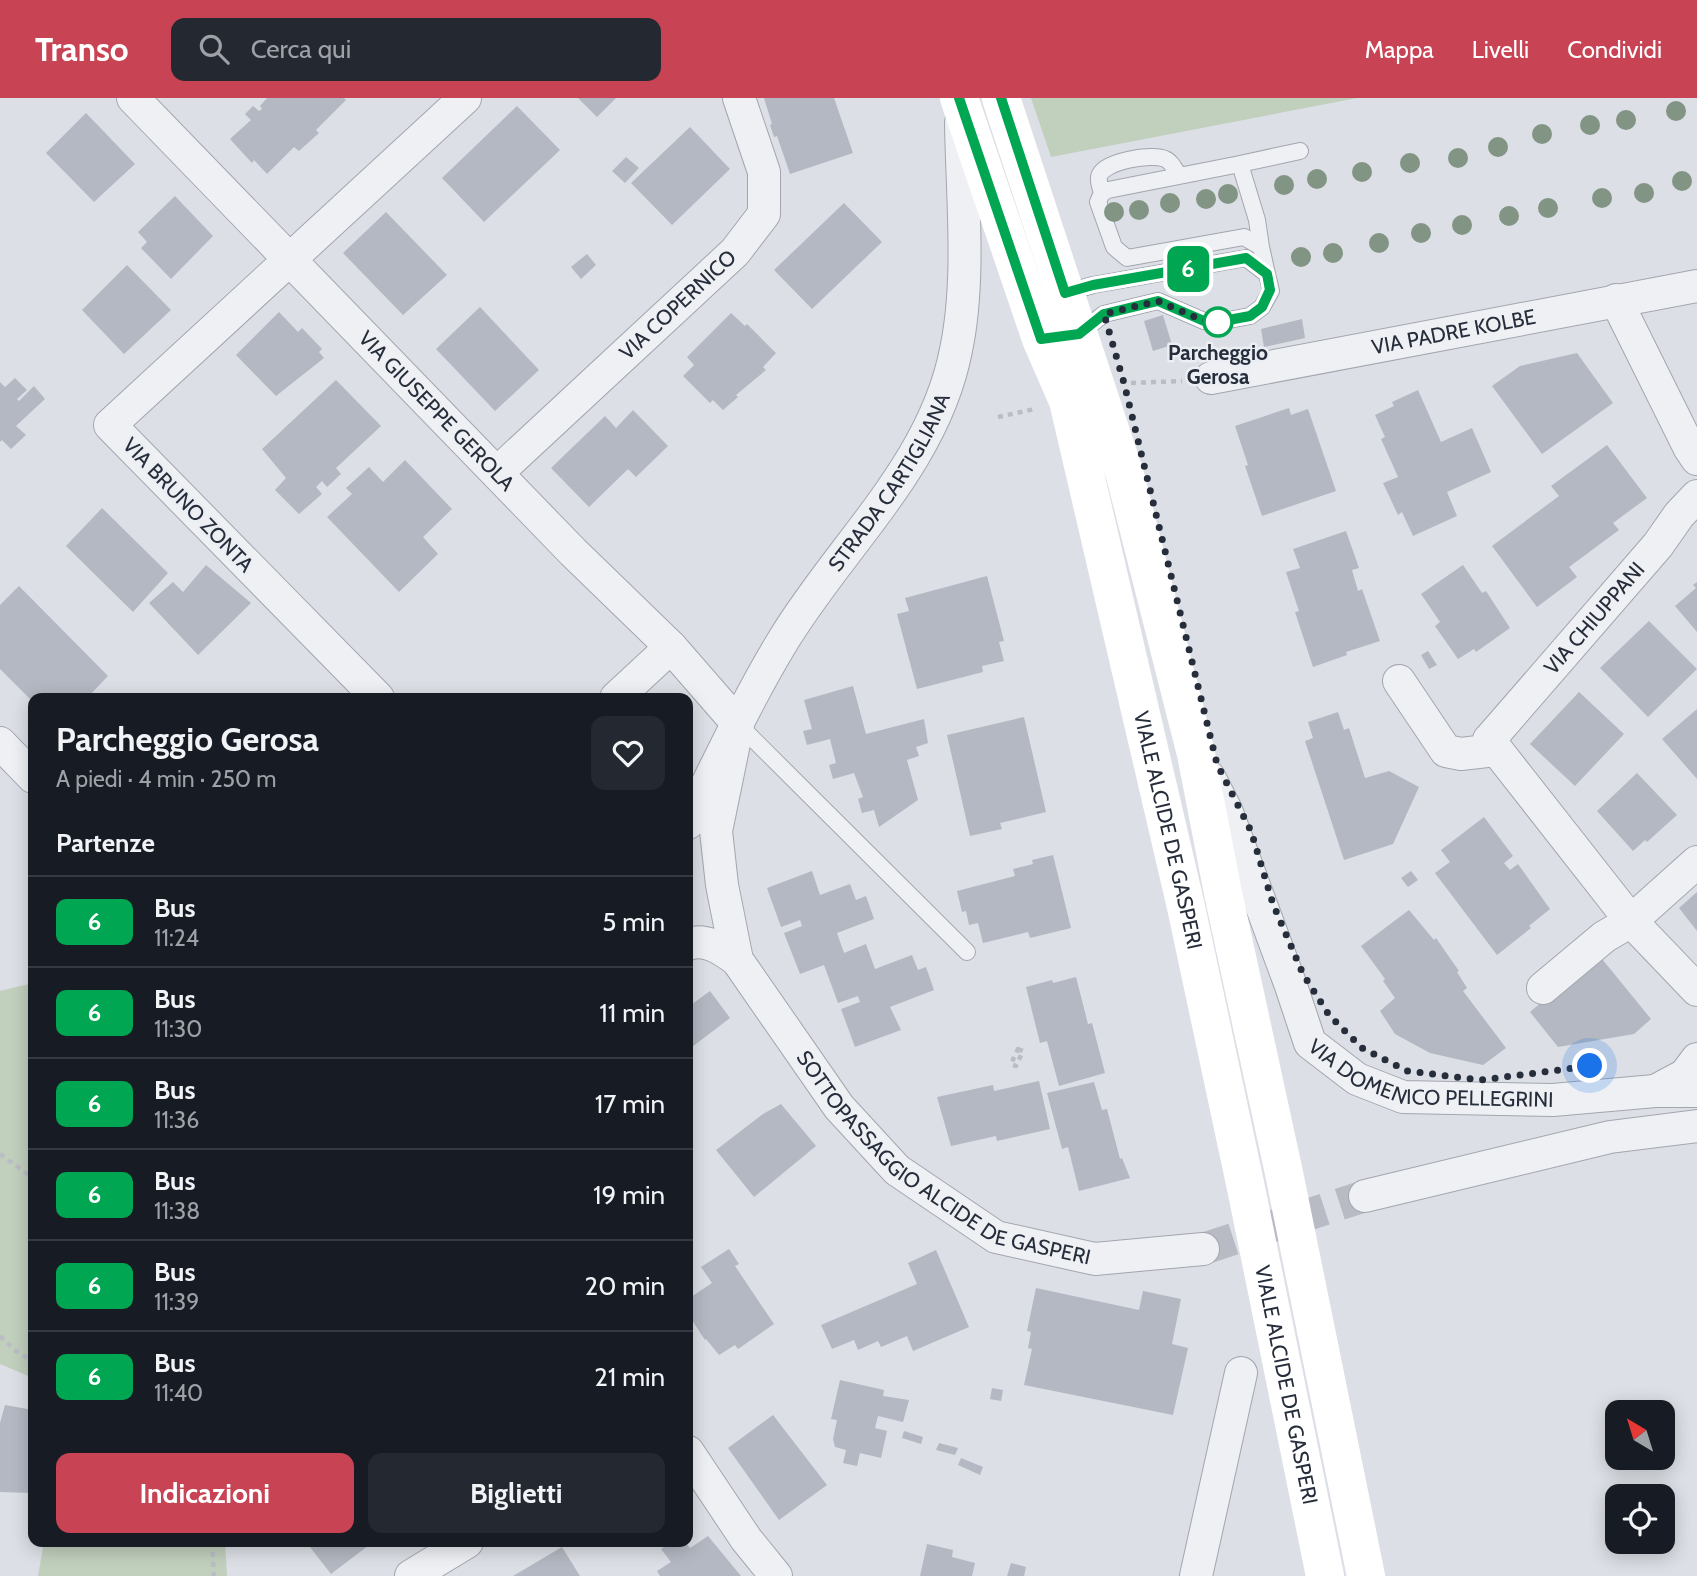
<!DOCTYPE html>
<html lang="it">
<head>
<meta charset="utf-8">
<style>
	:root { --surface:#171b24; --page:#242831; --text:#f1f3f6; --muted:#9ea1a6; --line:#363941; --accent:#c84353 }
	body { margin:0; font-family:Cabin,sans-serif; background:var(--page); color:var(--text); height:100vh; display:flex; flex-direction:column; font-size:26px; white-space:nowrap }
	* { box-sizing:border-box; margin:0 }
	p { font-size:23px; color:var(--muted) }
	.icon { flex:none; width:38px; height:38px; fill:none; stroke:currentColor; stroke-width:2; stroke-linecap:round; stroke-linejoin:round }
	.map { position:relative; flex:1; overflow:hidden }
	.details { position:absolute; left:28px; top:595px; width:665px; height:854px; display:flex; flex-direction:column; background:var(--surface); border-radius:14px; box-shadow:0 4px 18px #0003 }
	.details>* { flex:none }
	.badge { padding:0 14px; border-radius:10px; font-size:24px; line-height:46px }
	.needle { width:46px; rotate:322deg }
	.tools { position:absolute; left:1605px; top:1302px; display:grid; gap:14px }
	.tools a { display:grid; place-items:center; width:70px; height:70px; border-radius:14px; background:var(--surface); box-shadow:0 4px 18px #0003; font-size:35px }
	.you { position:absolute; width:35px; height:35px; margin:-18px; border:5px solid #fff; border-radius:50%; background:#1a73e8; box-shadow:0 0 0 10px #1a73e833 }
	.map>.badge { position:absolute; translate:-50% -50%; box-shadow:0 0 0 4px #fff }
	h2 { padding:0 28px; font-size:26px; line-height:63px }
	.round { display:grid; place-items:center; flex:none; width:74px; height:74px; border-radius:14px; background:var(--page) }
	.overview { display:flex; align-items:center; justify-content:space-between; height:119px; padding:0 28px }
	h1 { font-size:33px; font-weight:700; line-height:52px }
	.cta { display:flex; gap:14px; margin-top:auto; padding:14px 28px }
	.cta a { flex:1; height:80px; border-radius:14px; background:var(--accent); color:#fff; font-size:28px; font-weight:700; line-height:80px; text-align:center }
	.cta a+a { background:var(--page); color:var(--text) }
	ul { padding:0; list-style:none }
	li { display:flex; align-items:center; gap:21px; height:91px; padding:0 28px; border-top:2px solid var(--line) }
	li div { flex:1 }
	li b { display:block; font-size:26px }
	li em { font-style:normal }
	li .badge { min-width:77px; font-weight:700; text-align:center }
	header { display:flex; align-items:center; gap:42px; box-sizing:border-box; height:98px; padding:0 35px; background:var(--accent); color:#fff }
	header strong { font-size:33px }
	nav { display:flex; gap:38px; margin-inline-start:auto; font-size:24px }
	.search { width:490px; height:63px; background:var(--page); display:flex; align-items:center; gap:18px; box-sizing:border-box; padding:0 24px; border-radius:14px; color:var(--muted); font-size:26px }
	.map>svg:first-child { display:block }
	.green { fill:#c1cfbd }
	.building { fill:#b3b8c2 }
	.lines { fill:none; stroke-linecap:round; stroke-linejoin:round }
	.street-tunnel { stroke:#b8bbc3; stroke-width:32; stroke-dasharray:32 16; stroke-linecap:butt }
	.lane-casing { stroke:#a2a6af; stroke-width:18 }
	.street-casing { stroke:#a2a6af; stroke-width:34 }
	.path { stroke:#babdc4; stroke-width:4.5; stroke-dasharray:5 5; stroke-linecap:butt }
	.lane { stroke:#eef0f4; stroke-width:16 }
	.street { stroke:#eef0f4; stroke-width:32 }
	.secondary { stroke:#fff; stroke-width:38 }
	.tree { fill:#829484 }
	.line-casing { stroke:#fff; stroke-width:16 }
	.line { stroke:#00a651; stroke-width:10 }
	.walk { stroke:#262d3b; stroke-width:7; stroke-dasharray:0 12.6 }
	.stop-dot { fill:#fff; stroke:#00a651; stroke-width:3.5 }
	.labels { text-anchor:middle; stroke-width:5; stroke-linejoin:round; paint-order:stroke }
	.street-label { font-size:21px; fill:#262d3b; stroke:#ebeef3 }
	.stop-label { font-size:21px; font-weight:bold; fill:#262d3b; stroke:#ebeef3 }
</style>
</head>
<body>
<header>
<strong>Transo</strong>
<div class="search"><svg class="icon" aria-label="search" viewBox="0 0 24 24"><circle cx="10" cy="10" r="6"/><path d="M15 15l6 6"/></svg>Cerca qui</div>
<nav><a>Mappa</a><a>Livelli</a><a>Condividi</a></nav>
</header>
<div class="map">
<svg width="1697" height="1478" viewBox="0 0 1697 1478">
	<rect width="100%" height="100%" fill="#dcdfe5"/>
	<!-- green -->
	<path class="green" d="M 1031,0 L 1357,0 L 1051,59 Z
		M 33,885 L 33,1280 L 0,1266 L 0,893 Z
		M 44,1444 L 225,1444 L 227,1478 L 38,1478 Z"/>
	<!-- building -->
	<path class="building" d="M 267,0 L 344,0 L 346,2 L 316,32 L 319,35 L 299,53 L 294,49 L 267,76 L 254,62 L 252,65 L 230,41 L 251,22 L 245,16 L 253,8 L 259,13 L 262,11 L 260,8 Z
		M 578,0 L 616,0 L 597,19 Z
		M 764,0 L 834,0 L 853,55 L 790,76 L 777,38 L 774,39 L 770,27 L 772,26 Z
		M 517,8 L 560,52 L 484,124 L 442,80 Z
		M 86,15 L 135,66 L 94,104 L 46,55 Z
		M 690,29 L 730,71 L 672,127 L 631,85 Z
		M 626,59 L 639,70 L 625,85 L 612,73 Z
		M 175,98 L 213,138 L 171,181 L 141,150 L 147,144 L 138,134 Z
		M 844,105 L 882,144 L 812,211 L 774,172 Z
		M 386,114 L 447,177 L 403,217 L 343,155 Z
		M 587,156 L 596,167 L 581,181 L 571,169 Z
		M 127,167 L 171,212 L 124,256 L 82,212 Z
		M 480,209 L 539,272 L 495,313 L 436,251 Z
		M 279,214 L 298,234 L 302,230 L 322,251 L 319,254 L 324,260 L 276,298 L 236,257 Z
		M 731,215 L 745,228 L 747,226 L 776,255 L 763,269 L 766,272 L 736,297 L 738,299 L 723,312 L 713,302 L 710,305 L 683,278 L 694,267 L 687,259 Z
		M 1163,217 L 1172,247 L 1153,253 L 1144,223 Z
		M 1302,221 L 1305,240 L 1264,249 L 1261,231 Z
		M 1577,255 L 1613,305 L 1542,356 L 1492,288 L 1520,268 Z
		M 15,280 L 27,292 L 17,301 L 19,303 L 34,288 L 45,301 L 16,328 L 26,337 L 11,351 L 2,342 L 0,344 L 0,284 L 5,289 Z
		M 336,282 L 381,328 L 336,370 L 341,376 L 327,389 L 322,383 L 316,389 L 322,396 L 299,416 L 275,392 L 286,380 L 262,351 Z
		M 1418,292 L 1441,344 L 1472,330 L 1491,374 L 1447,394 L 1457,418 L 1413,438 L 1402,414 L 1398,417 L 1383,385 L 1398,379 L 1381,341 L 1385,339 L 1375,317 L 1394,308 L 1392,304 Z
		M 1289,310 L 1291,317 L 1308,311 L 1336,393 L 1262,418 L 1245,368 L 1248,367 L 1235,328 Z
		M 633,312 L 668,348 L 636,379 L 628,371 L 589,409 L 551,370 L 605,318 L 616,330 Z
		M 1607,347 L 1647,400 L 1613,425 L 1619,432 L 1569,469 L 1577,479 L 1537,509 L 1492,448 L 1559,398 L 1551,388 Z
		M 405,362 L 452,411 L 423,439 L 438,456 L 399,494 L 327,419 L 352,396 L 346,390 L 369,369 L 383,384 Z
		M 102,410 L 168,475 L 133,514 L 66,448 Z
		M 1346,433 L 1359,470 L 1352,472 L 1358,493 L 1362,491 L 1380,543 L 1346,554 L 1347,557 L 1313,569 L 1295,514 L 1299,513 L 1286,474 L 1300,470 L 1293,451 Z
		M 206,467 L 251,505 L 198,557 L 149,505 L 173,484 L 183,494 Z
		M 1463,467 L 1482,495 L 1486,493 L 1510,530 L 1476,554 L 1474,551 L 1458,561 L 1435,528 L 1440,524 L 1421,496 Z
		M 987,478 L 1004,543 L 999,544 L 1004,563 L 982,568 L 983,574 L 917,591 L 897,516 L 909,513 L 905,500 Z
		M 1697,484 L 1697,534 L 1675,508 L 1696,490 L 1693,487 Z
		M 19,488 L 108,578 L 87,600 L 33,600 L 33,604 L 0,571 L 0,507 Z
		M 1649,523 L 1697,571 L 1648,619 L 1600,570 Z
		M 1428,553 L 1437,567 L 1429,571 L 1421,557 Z
		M 853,588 L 866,636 L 924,621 L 928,645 L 916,649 L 919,658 L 907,662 L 918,702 L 879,729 L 874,712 L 862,715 L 858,701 L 863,699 L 854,675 L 833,681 L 829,667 L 836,665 L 830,641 L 807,647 L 803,633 L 812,631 L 804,602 Z
		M 1579,594 L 1624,636 L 1575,688 L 1530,646 Z
		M 1697,611 L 1697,681 L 1662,641 Z
		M 1338,614 L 1344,632 L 1349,630 L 1365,680 L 1389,673 L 1419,689 L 1393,746 L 1344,762 L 1305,643 L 1313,640 L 1308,624 Z
		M 1024,619 L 1046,714 L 1000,725 L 1002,731 L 970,738 L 947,637 Z
		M 1637,675 L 1677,717 L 1647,744 L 1645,742 L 1633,753 L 1597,713 Z
		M 1484,719 L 1513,758 L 1504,765 L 1510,772 L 1518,766 L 1550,811 L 1529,828 L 1531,830 L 1497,857 L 1435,775 L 1450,764 L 1441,752 Z
		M 1053,757 L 1071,830 L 1030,840 L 1028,834 L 983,845 L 978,825 L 969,827 L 966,813 L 962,814 L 957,793 L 1015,778 L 1013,771 L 1033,766 L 1032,762 Z
		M 812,773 L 820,797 L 850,786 L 856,802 L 866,798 L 874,821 L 837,835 L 844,855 L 866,846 L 875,871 L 912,857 L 918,872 L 926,869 L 934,892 L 890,909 L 901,932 L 855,949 L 841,911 L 860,904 L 858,898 L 838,905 L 824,867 L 800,876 L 784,835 L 802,828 L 800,822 L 781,829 L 767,790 Z
		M 1411,773 L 1418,782 L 1408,789 L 1401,780 Z
		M 1697,794 L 1697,833 L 1679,810 Z
		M 1409,812 L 1434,842 L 1436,840 L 1459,873 L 1457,874 L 1467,890 L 1463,893 L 1506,950 L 1483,967 L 1430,955 L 1395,936 L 1380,913 L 1395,900 L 1383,883 L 1385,881 L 1361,848 Z
		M 1598,856 L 1651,921 L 1634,936 L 1558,949 L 1530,914 Z
		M 1076,879 L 1088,926 L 1092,925 L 1105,975 L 1059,988 L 1047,943 L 1040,945 L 1026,889 L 1052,882 L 1053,885 Z
		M 710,893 L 730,920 L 688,952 L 688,909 Z
		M 1039,983 L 1050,1031 L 997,1043 L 996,1038 L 951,1048 L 937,999 L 993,987 L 994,993 Z
		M 1094,984 L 1102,1012 L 1107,1011 L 1120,1061 L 1122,1060 L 1130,1080 L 1079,1093 L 1068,1049 L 1062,1051 L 1047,995 Z
		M 781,1006 L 816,1048 L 754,1099 L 716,1052 L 763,1016 Z
		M 729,1151 L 739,1166 L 735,1168 L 774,1226 L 738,1251 L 735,1247 L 719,1257 L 706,1241 L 705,1242 L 688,1216 L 688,1201 L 712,1185 L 701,1169 Z
		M 936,1152 L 969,1229 L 913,1253 L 907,1238 L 881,1249 L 878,1243 L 858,1252 L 854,1242 L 832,1251 L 821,1227 L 917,1186 L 908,1165 Z
		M 1036,1190 L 1139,1212 L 1143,1193 L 1181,1201 L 1172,1246 L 1188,1250 L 1173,1317 L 1024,1287 L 1032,1251 L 1028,1250 L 1031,1234 L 1027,1233 Z
		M 840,1282 L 884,1292 L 883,1298 L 909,1302 L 903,1324 L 878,1318 L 875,1330 L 887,1333 L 881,1360 L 860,1355 L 857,1368 L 843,1365 L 846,1352 L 835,1349 L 833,1341 L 837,1322 L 831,1321 Z
		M 992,1290 L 1003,1292 L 1001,1303 L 990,1301 Z
		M 5,1307 L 33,1312 L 33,1395 L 0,1394 L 0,1325 Z
		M 773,1317 L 827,1387 L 779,1422 L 728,1350 Z
		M 904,1333 L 923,1339 L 921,1346 L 902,1340 Z
		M 939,1345 L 958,1350 L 955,1357 L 936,1352 Z
		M 961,1360 L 983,1369 L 980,1377 L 958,1367 Z
		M 708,1438 L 741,1478 L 660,1478 L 657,1473 L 671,1464 L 661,1451 L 671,1444 L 685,1444 L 690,1450 Z
		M 306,1444 L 373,1444 L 331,1476 Z
		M 927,1446 L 953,1452 L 952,1459 L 975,1465 L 972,1478 L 920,1478 Z
		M 562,1449 L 580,1478 L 513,1478 Z
		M 1011,1465 L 1026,1469 L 1024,1478 L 1007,1478 Z"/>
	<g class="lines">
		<!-- street-tunnel -->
		<path class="street-tunnel" d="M 1203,1151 L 1365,1098"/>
		<defs>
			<path id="lane" d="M 1240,66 L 1300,53
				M 1102,95 C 1101,91 1098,84 1099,79 C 1102,63 1153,55 1165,61 C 1171,63 1175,72 1179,77
				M 1261,149 L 1257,122 L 1240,66 L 1108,92 L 1102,95 L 1098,104 L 1114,149 L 1127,160 L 1244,139 L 1261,149 L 1267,176
				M 1065,195 L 1093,187 L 1246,160 L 1267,176 L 1271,193 L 1262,209 L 1250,218 L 1218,224 L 1204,223 L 1158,203 L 1104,216 L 1078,236
				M 738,626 L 967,854"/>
			<g id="street">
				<path id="s1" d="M 133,0 L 573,454 L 671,549 L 738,626"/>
				<path d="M 1616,202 L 1689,349 L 1697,361"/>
				<path id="s2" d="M 1211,280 L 1697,188"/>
				<path id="s3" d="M 497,375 L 735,154 L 764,116 L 764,74 L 739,0"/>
				<path d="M 1399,583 L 1446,653 L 1461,656 L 1487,653 L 1489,642 L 1631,823 L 1697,892"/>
				<path d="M 378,600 L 110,327 L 465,0"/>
				<path d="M 616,600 L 671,549"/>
				<path id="s4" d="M 738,626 L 716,733 L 722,787 L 737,862 L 839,1009 L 897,1072 L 996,1139 L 1095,1161 L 1203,1151"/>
				<path id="s5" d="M 1489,642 L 1658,447 L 1679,417 L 1697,398"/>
				<path d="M 0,645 L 33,679"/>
				<path id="s6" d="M 1209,679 L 1226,712 L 1291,888 L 1310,945 L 1357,981 L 1403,999 L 1553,1002 L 1655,993 L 1697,993"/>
				<path id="s7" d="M 688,725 C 719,663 748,600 784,541 C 842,446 934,366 956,252 C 971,181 962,97 961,25"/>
				<path d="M 688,846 C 706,840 722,851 737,862"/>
				<path d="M 1543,890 L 1604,839 L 1631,823 L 1697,764"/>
				<path d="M 1655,993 L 1685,977 L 1697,961"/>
				<path d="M 1365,1098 L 1610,1039 L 1697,1028"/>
				<path d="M 688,1354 L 746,1441 L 776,1478"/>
				<path d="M 411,1478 L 467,1444"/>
				<path d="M 1196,1478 L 1241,1275"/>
			</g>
		</defs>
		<!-- lane casing -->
		<use href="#lane" class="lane-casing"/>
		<!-- street casing -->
		<use href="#street" class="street-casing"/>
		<!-- path -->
		<path class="path" d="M 1131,285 L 1182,283
			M 998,319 L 1035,311
			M 1018,951 L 1023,953 L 1016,968 L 1011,966 Z
			M 0,1056 L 33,1080
			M 0,1238 L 16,1253 L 33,1263
			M 212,1444 L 214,1478"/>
		<!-- lane -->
		<use href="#lane" class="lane"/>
		<!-- street -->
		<use href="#street" class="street"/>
		<!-- secondary -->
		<g class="secondary">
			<path id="s8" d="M 959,0 L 1041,241 L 1068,303 L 1186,809 L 1246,1090 L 1325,1478"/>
			<path d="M 1001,0 L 1125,377 L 1196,656 L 1223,795 L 1284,1075 L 1366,1478"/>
		</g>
	</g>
	<!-- trees -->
	<g class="tree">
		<circle cx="1676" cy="13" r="10"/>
		<circle cx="1626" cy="22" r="10"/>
		<circle cx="1590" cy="27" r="10"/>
		<circle cx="1542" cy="36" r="10"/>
		<circle cx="1498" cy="49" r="10"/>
		<circle cx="1458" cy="60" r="10"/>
		<circle cx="1410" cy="65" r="10"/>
		<circle cx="1362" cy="74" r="10"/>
		<circle cx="1317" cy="81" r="10"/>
		<circle cx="1682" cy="83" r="10"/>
		<circle cx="1284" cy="87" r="10"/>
		<circle cx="1644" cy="95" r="10"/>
		<circle cx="1228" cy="96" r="10"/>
		<circle cx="1602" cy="100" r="10"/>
		<circle cx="1206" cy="101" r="10"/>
		<circle cx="1170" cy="105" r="10"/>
		<circle cx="1548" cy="110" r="10"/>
		<circle cx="1139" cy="112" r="10"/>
		<circle cx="1114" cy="114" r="10"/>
		<circle cx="1509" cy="118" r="10"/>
		<circle cx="1462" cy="127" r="10"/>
		<circle cx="1421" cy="135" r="10"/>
		<circle cx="1379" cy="145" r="10"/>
		<circle cx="1333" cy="155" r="10"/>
		<circle cx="1301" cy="159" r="10"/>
	</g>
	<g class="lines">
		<defs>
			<path id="line" d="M 959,0 L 1041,241 L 1079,236 L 1104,216 L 1158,203 L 1204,223 L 1218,224 L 1250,218 L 1262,209 L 1270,192 L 1267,176 L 1246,160 L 1093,187 L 1065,195 L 1001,0"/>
		</defs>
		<!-- line casing -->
		<use href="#line" class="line-casing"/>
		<!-- line -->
		<use href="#line" class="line"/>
		<!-- walk -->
		<path class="walk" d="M 1218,224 L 1204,223 L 1158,203 L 1104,216 L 1124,285 L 1217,666 L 1251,733 L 1273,806 L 1303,876 L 1329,917 L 1362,950 L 1407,973 L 1481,982 L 1590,968"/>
	</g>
	<!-- markers -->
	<circle class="stop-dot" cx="1218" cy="224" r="14"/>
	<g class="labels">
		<!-- street labels -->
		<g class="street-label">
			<text dy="7" stroke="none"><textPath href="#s3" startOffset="247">VIA COPERNICO</textPath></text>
			<text dy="7" stroke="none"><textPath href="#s2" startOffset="247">VIA PADRE KOLBE</textPath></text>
			<text dy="7" stroke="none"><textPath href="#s1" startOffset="436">VIA GIUSEPPE GEROLA</textPath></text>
			<text dy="7" stroke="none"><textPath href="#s7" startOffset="397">STRADA CARTIGLIANA</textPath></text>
			<text transform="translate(188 407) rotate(46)" y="7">VIA BRUNO ZONTA</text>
			<text dy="7" stroke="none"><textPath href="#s5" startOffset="161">VIA CHIUPPANI</textPath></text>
			<text dy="7" stroke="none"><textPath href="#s8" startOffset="763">VIALE ALCIDE DE GASPERI</textPath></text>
			<text dy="7" stroke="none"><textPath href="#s6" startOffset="415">VIA DOMENICO PELLEGRINI</textPath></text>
			<text dy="7" stroke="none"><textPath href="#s4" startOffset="537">SOTTOPASSAGGIO ALCIDE DE GASPERI</textPath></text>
			<text dy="7" stroke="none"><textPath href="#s8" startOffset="1330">VIALE ALCIDE DE GASPERI</textPath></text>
		</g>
		<!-- stop labels -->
		<g class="stop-label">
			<text x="1218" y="262">Parcheggio<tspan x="1218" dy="24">Gerosa</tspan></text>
		</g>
	</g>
</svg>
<div class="tools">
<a><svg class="needle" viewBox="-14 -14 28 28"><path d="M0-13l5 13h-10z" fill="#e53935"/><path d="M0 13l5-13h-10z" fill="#9ea1a6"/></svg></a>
<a><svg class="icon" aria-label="locate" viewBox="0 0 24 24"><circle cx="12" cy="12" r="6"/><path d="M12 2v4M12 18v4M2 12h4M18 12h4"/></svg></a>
</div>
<div class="you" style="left:1590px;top:968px"></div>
<b class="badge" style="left:1188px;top:171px;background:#00a651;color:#fff">6</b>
<section class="details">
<div class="overview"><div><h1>Parcheggio Gerosa</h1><p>A piedi · 4 min · 250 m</p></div><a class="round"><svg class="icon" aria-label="heart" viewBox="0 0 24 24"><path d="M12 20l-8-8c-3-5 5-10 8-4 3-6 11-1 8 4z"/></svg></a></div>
<h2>Partenze</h2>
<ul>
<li><span class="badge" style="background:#00a651;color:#fff">6</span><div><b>Bus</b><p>11:24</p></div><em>5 min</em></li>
<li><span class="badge" style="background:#00a651;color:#fff">6</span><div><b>Bus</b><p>11:30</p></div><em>11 min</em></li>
<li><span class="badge" style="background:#00a651;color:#fff">6</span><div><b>Bus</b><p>11:36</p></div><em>17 min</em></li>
<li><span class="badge" style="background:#00a651;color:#fff">6</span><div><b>Bus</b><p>11:38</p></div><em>19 min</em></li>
<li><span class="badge" style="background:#00a651;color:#fff">6</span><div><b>Bus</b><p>11:39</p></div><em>20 min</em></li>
<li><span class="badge" style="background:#00a651;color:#fff">6</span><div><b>Bus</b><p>11:40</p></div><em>21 min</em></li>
</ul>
<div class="cta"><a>Indicazioni</a><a>Biglietti</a></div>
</section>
</div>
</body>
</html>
